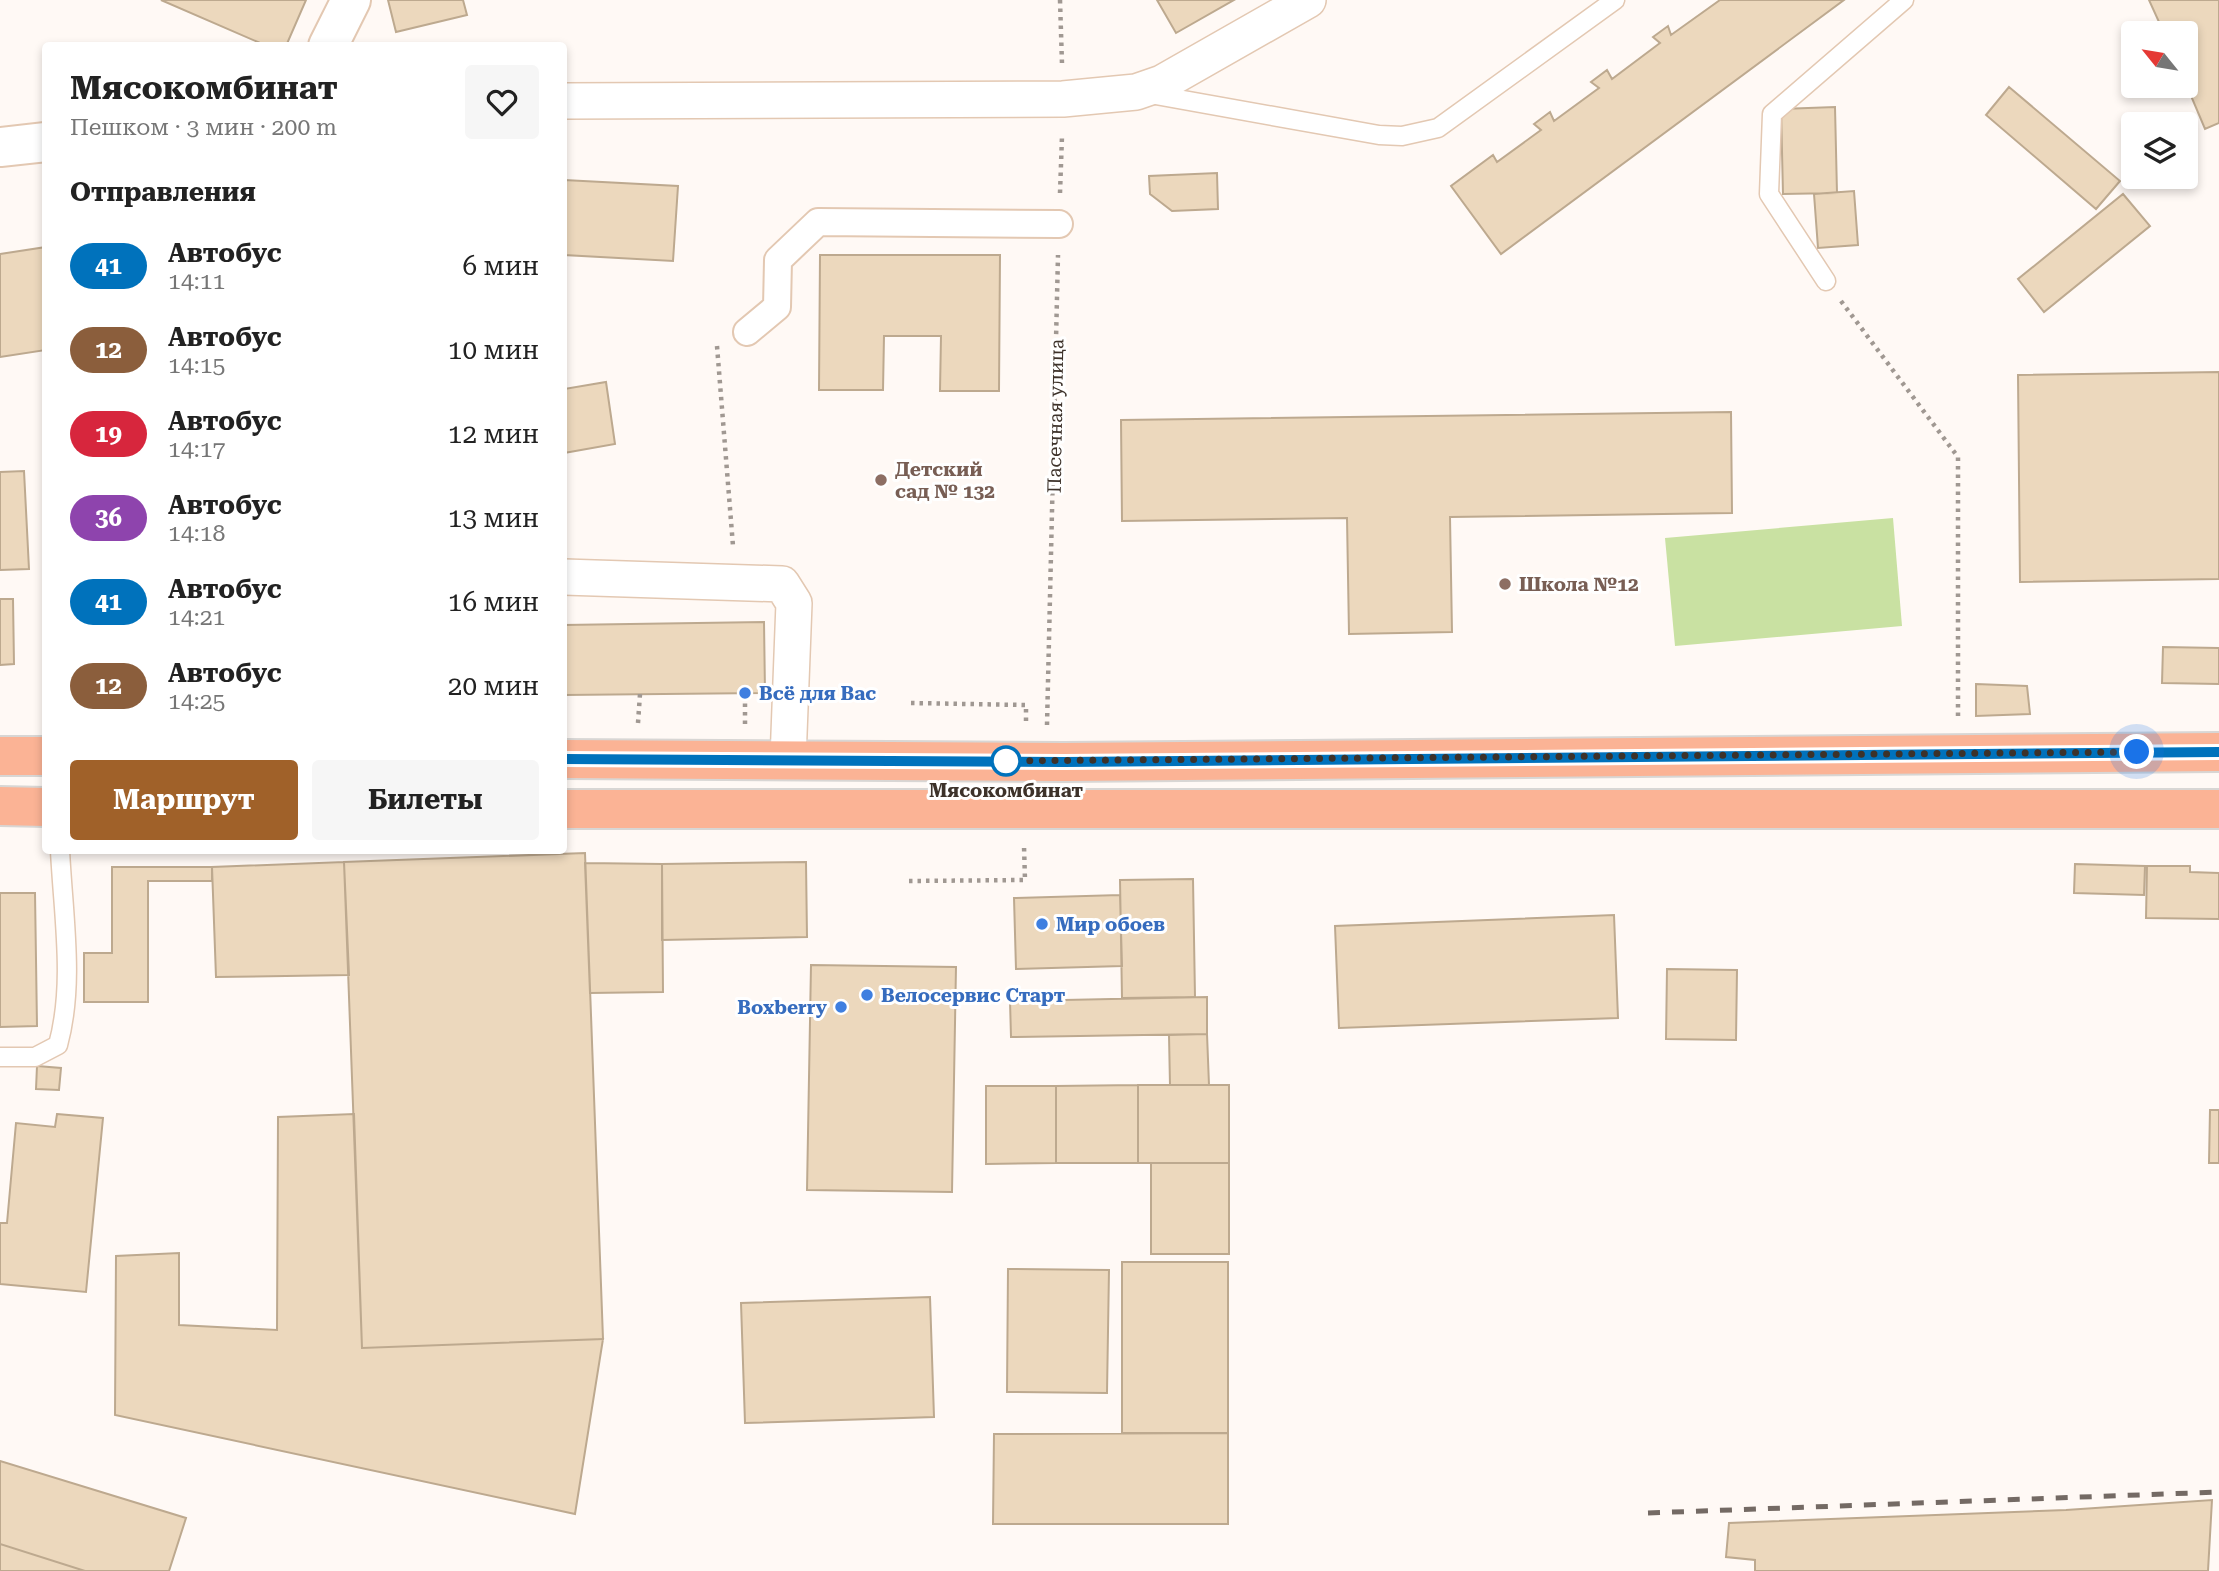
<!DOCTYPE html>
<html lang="ru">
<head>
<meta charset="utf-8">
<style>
	:root { --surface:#fff; --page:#f6f6f6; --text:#222; --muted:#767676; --accent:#a06129 }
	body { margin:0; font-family:"Roboto Serif",serif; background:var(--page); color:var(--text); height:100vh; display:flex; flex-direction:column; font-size:26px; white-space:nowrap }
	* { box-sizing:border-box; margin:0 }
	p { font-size:23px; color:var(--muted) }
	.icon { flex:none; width:38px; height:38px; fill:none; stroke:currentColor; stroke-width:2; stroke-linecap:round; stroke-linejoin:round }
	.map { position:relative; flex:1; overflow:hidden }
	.side { position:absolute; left:42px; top:42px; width:525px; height:812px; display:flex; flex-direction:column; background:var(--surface); border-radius:7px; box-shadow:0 4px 10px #0003 }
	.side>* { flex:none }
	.badge { padding:0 14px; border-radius:23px; font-size:24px; line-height:46px }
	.needle { width:46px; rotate:300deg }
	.tools { position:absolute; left:2121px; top:21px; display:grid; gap:14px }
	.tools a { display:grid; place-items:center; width:77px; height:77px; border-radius:7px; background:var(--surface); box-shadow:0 4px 10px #0003; font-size:35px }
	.you { position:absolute; width:35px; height:35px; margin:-18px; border:5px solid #fff; border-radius:50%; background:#1a73e8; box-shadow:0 0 0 10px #1a73e833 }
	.map>.badge { position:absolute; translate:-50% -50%; box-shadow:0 0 0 4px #fff }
	h2 { padding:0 28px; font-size:26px; line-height:63px }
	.round { display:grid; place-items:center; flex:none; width:74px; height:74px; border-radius:7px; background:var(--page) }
	.summary { display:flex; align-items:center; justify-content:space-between; height:119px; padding:0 28px }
	h1 { font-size:33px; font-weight:700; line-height:52px }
	.primary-button { display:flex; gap:14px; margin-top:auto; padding:14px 28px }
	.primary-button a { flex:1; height:80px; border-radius:7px; background:var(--accent); color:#fff; font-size:28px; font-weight:700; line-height:80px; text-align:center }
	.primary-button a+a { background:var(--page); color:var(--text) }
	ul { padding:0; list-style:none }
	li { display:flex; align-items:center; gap:21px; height:84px; padding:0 28px }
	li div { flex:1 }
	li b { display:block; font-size:26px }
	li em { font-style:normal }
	li .badge { min-width:77px; font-weight:700; text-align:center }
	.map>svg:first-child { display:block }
	.green { fill:#c9e1a2 }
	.building { fill:#ecd8bd; stroke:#bda98f; stroke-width:2 }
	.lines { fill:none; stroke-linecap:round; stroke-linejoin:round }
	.service-casing { stroke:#e3c8b2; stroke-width:21 }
	.pedestrian-casing { stroke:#e3c8b2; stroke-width:30 }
	.minor-casing { stroke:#e3c8b2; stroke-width:38 }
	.tertiary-casing { stroke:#e3c8b2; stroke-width:42 }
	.primary-casing { stroke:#d8d6d4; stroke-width:42 }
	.path { stroke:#a09892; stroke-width:4.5; stroke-dasharray:3.5 5; stroke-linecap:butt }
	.service { stroke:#fff; stroke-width:18 }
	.pedestrian { stroke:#fff; stroke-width:26 }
	.minor { stroke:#fff; stroke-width:35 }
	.tertiary { stroke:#fff; stroke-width:38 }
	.primary { stroke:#fbb395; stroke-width:38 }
	.rail { stroke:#746a64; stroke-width:5; stroke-dasharray:12 12; stroke-linecap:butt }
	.line-casing { stroke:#fff; stroke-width:16 }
	.line { stroke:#0072bc; stroke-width:10 }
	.walk { stroke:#3d322a; stroke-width:7; stroke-dasharray:0 12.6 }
	.education-dot { fill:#8d6e63; stroke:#fff; stroke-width:2.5 }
	.shop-dot { fill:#3f7fe0; stroke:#fff; stroke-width:2.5 }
	.stop-dot { fill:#fff; stroke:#0072bc; stroke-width:3.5 }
	.labels { text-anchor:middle; stroke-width:6; stroke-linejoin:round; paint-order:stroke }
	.street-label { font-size:19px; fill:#3d322a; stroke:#fff }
	.education-label { font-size:19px; font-weight:bold; fill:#785e54; stroke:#fff; text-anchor:start }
	.shop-label { font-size:19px; font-weight:bold; fill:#366cbe; stroke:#fff; text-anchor:start }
	.stop-label { font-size:19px; font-weight:bold; fill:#3d322a; stroke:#fff }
</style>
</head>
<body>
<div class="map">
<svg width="2219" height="1571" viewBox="0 0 2219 1571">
	<rect width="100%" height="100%" fill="#fff9f5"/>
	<!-- green -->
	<path class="green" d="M 1893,518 L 1902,626 L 1675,646 L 1665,538 Z"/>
	<!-- building -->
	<path class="building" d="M 161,0 L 306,0 L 286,46 L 267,46 Z
		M 388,0 L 463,0 L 467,15 L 396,32 Z
		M 1157,0 L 1234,0 L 1176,33 Z
		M 1720,0 L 1844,0 L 1501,254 L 1451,186 L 1493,155 L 1497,162 L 1541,130 L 1534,124 L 1550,112 L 1554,121 L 1599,88 L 1591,82 L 1607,70 L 1612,79 L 1660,43 L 1653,37 L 1668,26 L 1671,35 Z
		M 2149,0 L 2219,0 L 2219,123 L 2205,129 L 2186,84 L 2186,33 L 2164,33 Z
		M 2009,87 L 2120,181 L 2096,209 L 1986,115 Z
		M 1835,107 L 1837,193 L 1783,194 L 1781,109 Z
		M 1217,173 L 1218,209 L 1172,211 L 1150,194 L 1149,176 Z
		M 564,180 L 678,186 L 673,261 L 564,255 Z
		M 1854,191 L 1858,245 L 1818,248 L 1814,194 Z
		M 2123,194 L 2150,226 L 2044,312 L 2018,279 Z
		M 46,247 L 46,350 L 0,357 L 0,254 Z
		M 820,255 L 1000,255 L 999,391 L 940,391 L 941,336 L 884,336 L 883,390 L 819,390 Z
		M 2219,372 L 2219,579 L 2020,582 L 2018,375 Z
		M 606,382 L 615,444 L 564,453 L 564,389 Z
		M 1731,412 L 1732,513 L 1450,517 L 1452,632 L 1349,634 L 1347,518 L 1122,521 L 1121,420 Z
		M 24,471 L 29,569 L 0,570 L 0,472 Z
		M 0,599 L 13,599 L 14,664 L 0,665 Z
		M 764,622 L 765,693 L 564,695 L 564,625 Z
		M 2163,647 L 2219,648 L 2219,684 L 2162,683 Z
		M 1976,684 L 2027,686 L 2030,714 L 1976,716 Z
		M 585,853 L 603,1339 L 362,1348 L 344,862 Z
		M 344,862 L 349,975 L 216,977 L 212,867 Z
		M 806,862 L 807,937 L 662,940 L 662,864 Z
		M 585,863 L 662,864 L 663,992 L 590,993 Z
		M 2075,864 L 2145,866 L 2144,895 L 2074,893 Z
		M 2147,866 L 2190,866 L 2190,872 L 2219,873 L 2219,919 L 2146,918 Z
		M 112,867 L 212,867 L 212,881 L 148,881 L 148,1002 L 84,1002 L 84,953 L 112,953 Z
		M 1193,879 L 1195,997 L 1122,998 L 1120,880 Z
		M 0,893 L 35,893 L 37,1026 L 0,1027 Z
		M 1120,895 L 1122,966 L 1016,969 L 1014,898 Z
		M 1614,915 L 1618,1018 L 1339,1028 L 1335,926 Z
		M 811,965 L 956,967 L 952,1192 L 807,1190 Z
		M 1667,969 L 1737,970 L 1736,1040 L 1666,1039 Z
		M 1207,997 L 1207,1034 L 1011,1037 L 1010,1001 Z
		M 1207,1034 L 1209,1085 L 1170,1085 L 1169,1035 Z
		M 37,1066 L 61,1068 L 59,1090 L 36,1089 Z
		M 1138,1085 L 1138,1163 L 1056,1163 L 1056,1086 Z
		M 1138,1085 L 1229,1085 L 1229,1163 L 1138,1163 Z
		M 986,1086 L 1056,1086 L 1056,1163 L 986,1164 Z
		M 2210,1110 L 2219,1110 L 2219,1163 L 2209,1163 Z
		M 57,1114 L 103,1118 L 86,1292 L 0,1284 L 0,1223 L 7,1223 L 16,1123 L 55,1127 Z
		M 354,1114 L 362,1348 L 603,1339 L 575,1514 L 115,1415 L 116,1256 L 179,1253 L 179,1325 L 277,1330 L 278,1117 Z
		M 1151,1163 L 1229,1163 L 1229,1254 L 1151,1254 Z
		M 1122,1262 L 1228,1262 L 1228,1433 L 1122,1433 Z
		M 1008,1269 L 1109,1270 L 1107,1393 L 1007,1392 Z
		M 930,1297 L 934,1417 L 745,1423 L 741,1303 Z
		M 1228,1433 L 1228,1524 L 993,1524 L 994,1434 Z
		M 0,1461 L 186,1518 L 169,1571 L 85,1571 L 0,1544 Z
		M 2212,1500 L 2208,1571 L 1755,1571 L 1755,1560 L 1726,1557 L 1729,1523 L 2066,1510 Z
		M 0,1544 L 85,1571 L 0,1571 Z"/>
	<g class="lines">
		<defs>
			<path id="service" d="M 1150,94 L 1379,135 L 1402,136 L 1438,128 L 1615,0
				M 1826,281 L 1769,194 L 1772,114 L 1904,0
				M 0,1057 L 35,1057 L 58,1045 C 75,983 63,914 60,850"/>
			<path id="pedestrian" d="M 747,332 L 777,307 L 778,260 L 818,222 L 1059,224"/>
			<path id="minor" d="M 564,101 L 1063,99 L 1136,92 L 1162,83 L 1308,0
				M 564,577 L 782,584 L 794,603 L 788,760"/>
			<path id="tertiary" d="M 328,46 L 351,0
				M 0,147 L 46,142"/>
			<path id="primary" d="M 0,756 L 46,756
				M 564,759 L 1064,762 L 2219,752
				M 0,806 L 46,807
				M 564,809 L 2219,809"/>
		</defs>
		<!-- service casing -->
		<use href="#service" class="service-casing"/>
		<!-- pedestrian casing -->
		<use href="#pedestrian" class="pedestrian-casing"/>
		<!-- minor casing -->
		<use href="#minor" class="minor-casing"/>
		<!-- tertiary casing -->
		<use href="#tertiary" class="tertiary-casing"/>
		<!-- primary casing -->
		<use href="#primary" class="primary-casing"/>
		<!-- path -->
		<path class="path" d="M 1060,0 L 1062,64
			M 1060,193 L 1062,136
			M 1841,301 L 1958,457 L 1958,719
			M 717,346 L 733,546
			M 911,703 L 1026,705 L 1026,725
			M 638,723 L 640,694
			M 745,724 L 745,693
			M 1047,725 L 1058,255
			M 909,881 L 1025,880 L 1024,846"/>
		<!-- service -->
		<use href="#service" class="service"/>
		<!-- pedestrian -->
		<use href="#pedestrian" class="pedestrian"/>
		<!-- minor -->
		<use href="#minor" class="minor"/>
		<!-- tertiary -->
		<use href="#tertiary" class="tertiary"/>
		<!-- primary -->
		<use href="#primary" class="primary"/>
		<!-- rail -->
		<path class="rail" d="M 1648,1513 L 2219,1492"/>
	</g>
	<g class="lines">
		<defs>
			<path id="line" d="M 564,759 L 1064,762 L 2219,752"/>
		</defs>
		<!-- line casing -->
		<use href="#line" class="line-casing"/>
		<!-- line -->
		<use href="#line" class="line"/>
		<!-- walk -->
		<path class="walk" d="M 1006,761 L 999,761 L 2137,752"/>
	</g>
	<!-- markers -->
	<g class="education-dot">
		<circle cx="881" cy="480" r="7"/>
		<circle cx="1505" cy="584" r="7"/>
	</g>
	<g class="shop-dot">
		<circle cx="745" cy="693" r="7"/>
		<circle cx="1042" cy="924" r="7"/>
		<circle cx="867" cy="995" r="7"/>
		<circle cx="841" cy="1007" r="7"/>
	</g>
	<circle class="stop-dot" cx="1006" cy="761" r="14"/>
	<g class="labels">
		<!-- street labels -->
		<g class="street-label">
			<text transform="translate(1055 416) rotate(-89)" y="7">Пасечная улица</text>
		</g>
		<!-- education labels -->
		<g class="education-label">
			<text x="895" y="476">Детский<tspan x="895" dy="22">сад № 132</tspan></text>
			<text x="1519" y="591">Школа №12</text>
		</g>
		<!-- shop labels -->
		<g class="shop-label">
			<text x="759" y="700">Всё для Вас</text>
			<text x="1056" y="931">Мир обоев</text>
			<text x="881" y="1002">Велосервис Старт</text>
			<text x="827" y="1014" text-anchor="end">Boxberry</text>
		</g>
		<!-- stop labels -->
		<g class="stop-label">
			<text x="1006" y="797">Мясокомбинат</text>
		</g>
	</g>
</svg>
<div class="tools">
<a><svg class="needle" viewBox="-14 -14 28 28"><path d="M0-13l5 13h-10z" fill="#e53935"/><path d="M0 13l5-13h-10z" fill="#767676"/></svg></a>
<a><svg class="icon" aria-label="layers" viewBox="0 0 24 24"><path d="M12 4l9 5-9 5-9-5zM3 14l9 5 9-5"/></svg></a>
</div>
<div class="you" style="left:2137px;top:752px"></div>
<section class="side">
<div class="summary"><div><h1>Мясокомбинат</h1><p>Пешком · 3 мин · 200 m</p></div><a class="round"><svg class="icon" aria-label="heart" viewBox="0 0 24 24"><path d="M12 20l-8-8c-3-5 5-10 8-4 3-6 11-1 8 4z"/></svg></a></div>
<h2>Отправления</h2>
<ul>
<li><span class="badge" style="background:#0072bc;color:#fff">41</span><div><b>Автобус</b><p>14:11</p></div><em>6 мин</em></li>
<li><span class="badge" style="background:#8b5e3c;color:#fff">12</span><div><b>Автобус</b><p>14:15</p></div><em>10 мин</em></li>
<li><span class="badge" style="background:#d7263d;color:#fff">19</span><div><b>Автобус</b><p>14:17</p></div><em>12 мин</em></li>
<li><span class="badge" style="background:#8e44ad;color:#fff">36</span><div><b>Автобус</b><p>14:18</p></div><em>13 мин</em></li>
<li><span class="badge" style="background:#0072bc;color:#fff">41</span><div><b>Автобус</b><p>14:21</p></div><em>16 мин</em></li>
<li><span class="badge" style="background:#8b5e3c;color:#fff">12</span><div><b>Автобус</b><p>14:25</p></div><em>20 мин</em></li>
</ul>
<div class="primary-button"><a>Маршрут</a><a>Билеты</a></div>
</section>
</div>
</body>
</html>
